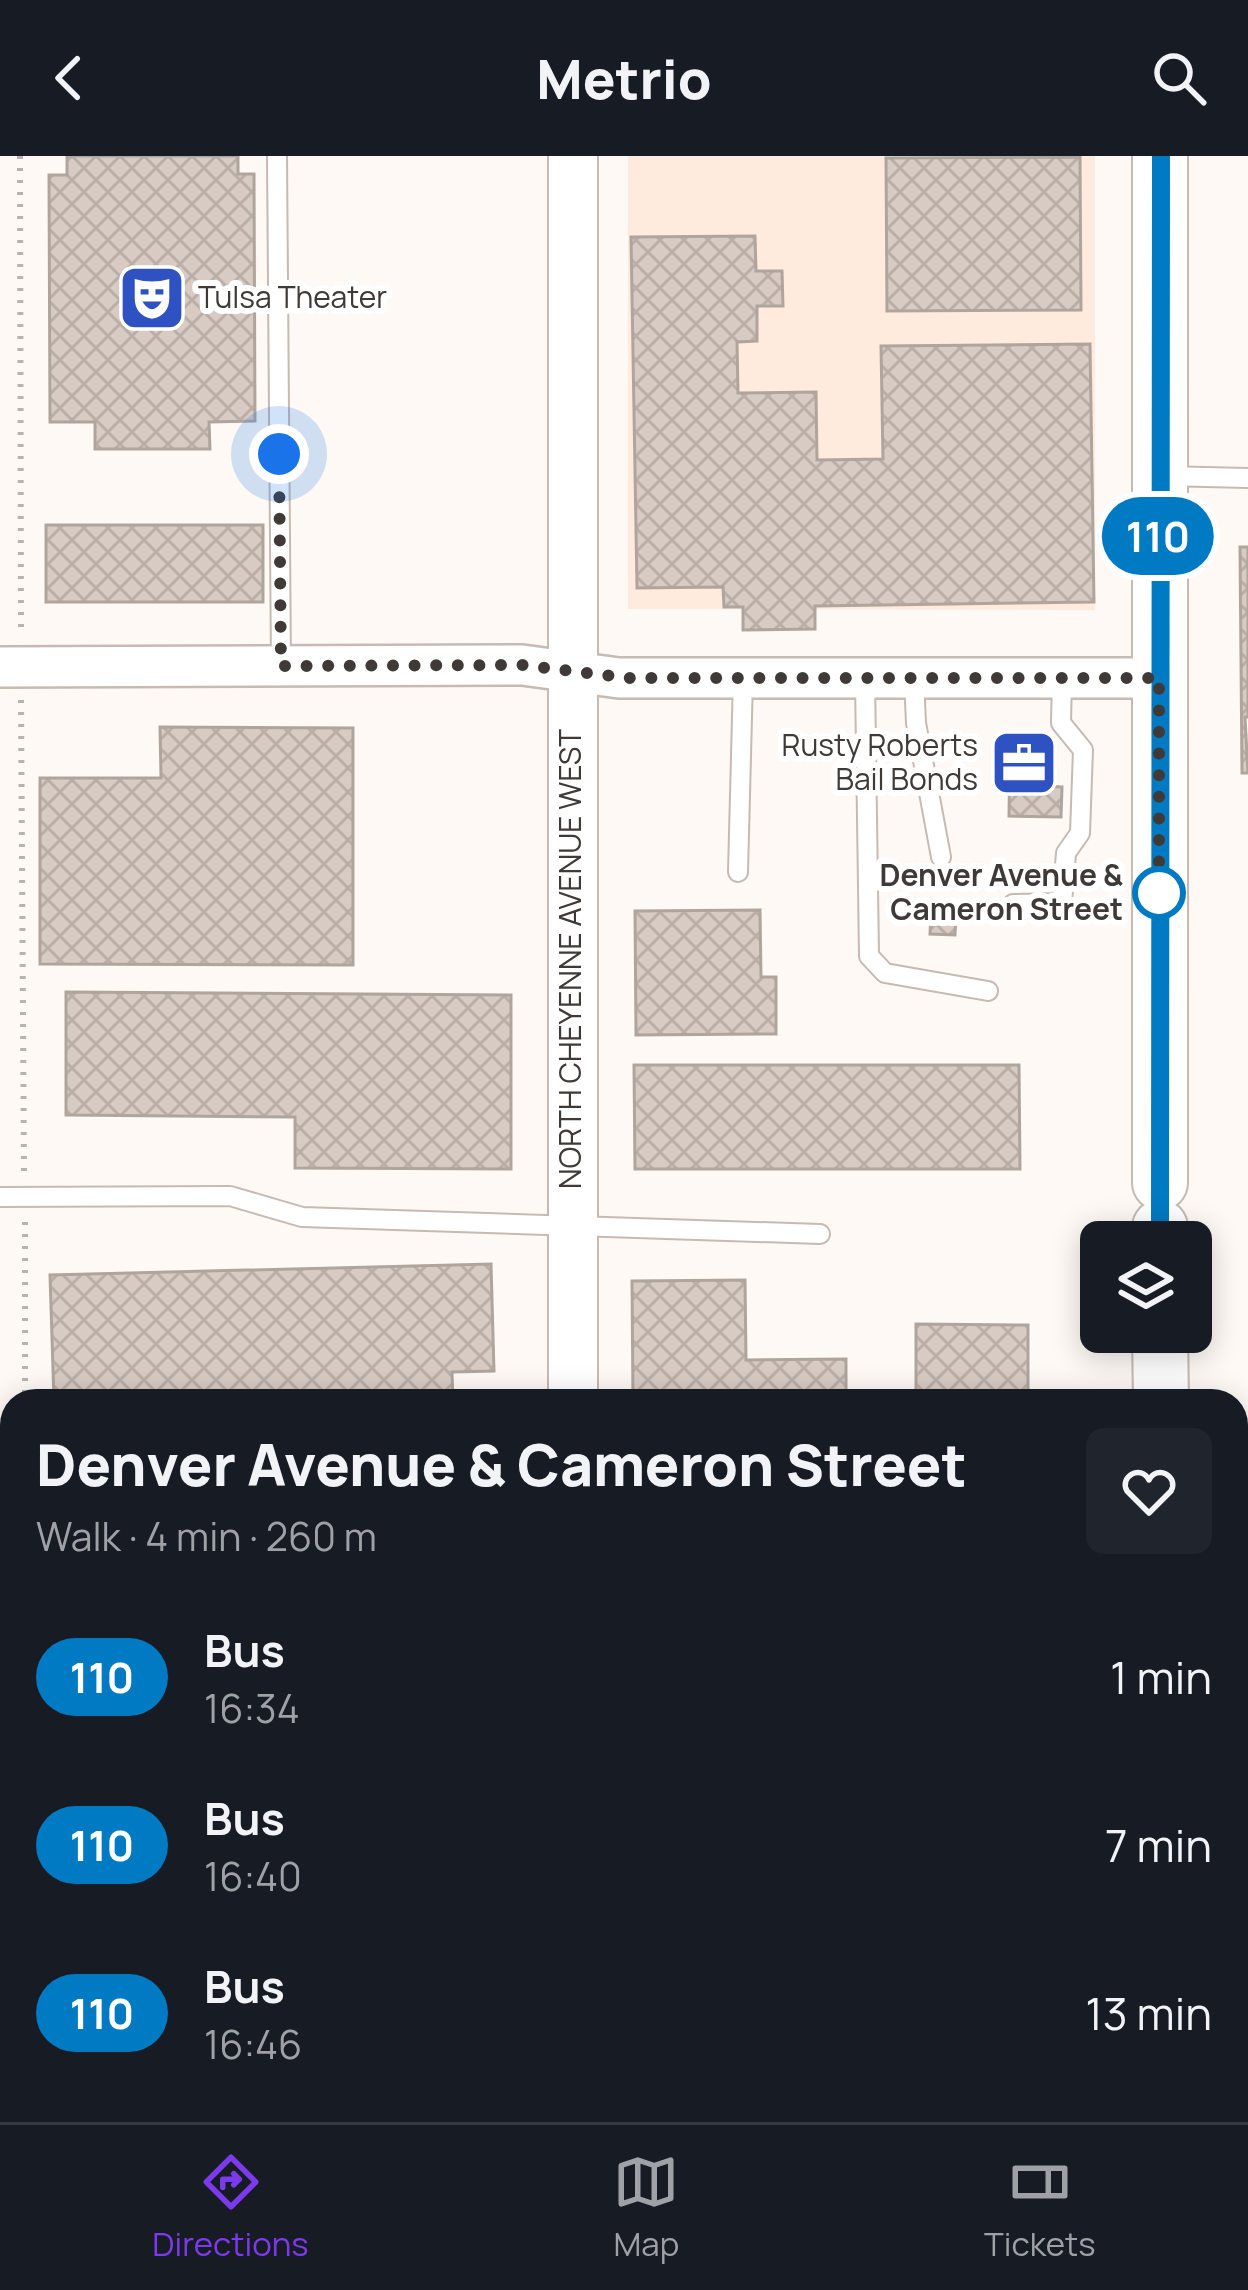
<!DOCTYPE html>
<html lang="en">
<head>
<meta charset="utf-8">
<style>
	:root { --surface:#171b24; --page:#20242c; --text:#f1f3f6; --muted:#9ea1a6; --line:#363941; --accent:#7c3aed }
	body { margin:0; font-family:Manrope,sans-serif; background:var(--page); color:var(--text); height:100vh; display:flex; flex-direction:column; font-size:45px; white-space:nowrap }
	* { box-sizing:border-box; margin:0 }
	p { font-size:39px; color:var(--muted) }
	.icon { flex:none; width:66px; height:66px; fill:none; stroke:currentColor; stroke-width:2; stroke-linecap:round; stroke-linejoin:round }
	.map { position:relative; flex:1; overflow:hidden }
	.panel { position:absolute; left:0px; top:1233px; width:1248px; height:735px; display:flex; flex-direction:column; background:var(--surface); border-radius:36px 36px 0 0; box-shadow:0 6px 30px #0003 }
	.panel>* { flex:none }
	.badge { padding:0 24px; border-radius:39px; font-size:42px; line-height:78px }
	.buttons { position:absolute; left:1080px; top:1065px; display:grid; gap:24px }
	.buttons a { display:grid; place-items:center; width:132px; height:132px; border-radius:18px; background:var(--surface); box-shadow:0 6px 30px #0003; font-size:60px }
	.you { position:absolute; width:60px; height:60px; margin:-30px; border:9px solid #fff; border-radius:50%; background:#1a73e8; box-shadow:0 0 0 18px #1a73e833 }
	.map>.badge { position:absolute; translate:-50% -50%; box-shadow:0 0 0 6px #fff }
	.round { display:grid; place-items:center; flex:none; width:126px; height:126px; border-radius:18px; background:var(--page) }
	.overview { display:flex; align-items:center; justify-content:space-between; height:204px; padding:0 36px }
	h1 { font-size:57px; font-weight:800; line-height:90px }
	ul { padding:0; list-style:none }
	li { display:flex; align-items:center; gap:36px; height:168px; padding:0 36px }
	li div { flex:1 }
	li b { display:block; font-size:45px }
	li em { font-style:normal }
	li .badge { min-width:132px; font-weight:700; text-align:center }
	header { display:flex; justify-content:space-between; align-items:center; height:156px; padding:0 36px; background:var(--surface); font-size:54px; font-weight:800 }
	.tabs { display:flex; justify-content:space-around; align-items:center; height:168px; border-top:3px solid var(--line); background:var(--surface); font-size:33px; color:var(--muted) }
	.tabs a { display:grid; justify-items:center; gap:6px }
	.tabs .on { color:var(--accent) }
	.map>svg:first-child { display:block }
	.built { fill:#feebdd }
	.building { fill:url(#building-cross-hatch); stroke:#b0a59d; stroke-width:3 }
	.lines { fill:none; stroke-linecap:round; stroke-linejoin:round }
	.service-casing { stroke:#c6bab2; stroke-width:22 }
	.minor-casing { stroke:#c6bab2; stroke-width:44 }
	.tertiary-casing { stroke:#c6bab2; stroke-width:52 }
	.secondary-casing { stroke:#c6bab2; stroke-width:58 }
	.motorway-casing { stroke:#d5d4d3; stroke-width:70 }
	.path { stroke:#b8b3b0; stroke-width:6; stroke-dasharray:3 9; stroke-linecap:butt }
	.service { stroke:#fff; stroke-width:18 }
	.minor { stroke:#fff; stroke-width:39 }
	.tertiary { stroke:#fff; stroke-width:48 }
	.secondary { stroke:#fff; stroke-width:54 }
	.motorway { stroke:#c0773f; stroke-width:66 }
	.line-casing { stroke:#fff; stroke-width:27 }
	.line { stroke:#007ac2; stroke-width:18 }
	.walk { stroke:#3f3a37; stroke-width:12; stroke-dasharray:0 21.6 }
	.stop-dot { fill:#fff; stroke:#007ac2; stroke-width:6 }
	.labels { text-anchor:middle; stroke-width:12; stroke-linejoin:round; paint-order:stroke }
	.poi-label { font-size:30px; fill:#3f3a37; stroke:#fff; text-anchor:start }
	.stop-label { font-size:30px; font-weight:bold; fill:#3f3a37; stroke:#fff; text-anchor:end }
	.street-label { font-size:30px; fill:#3f3a37; stroke:#fff }
</style>
</head>
<body>
<header><svg class="icon" aria-label="back" viewBox="0 0 24 24"><path d="M15 5l-7 7 7 7"/></svg>Metrio<svg class="icon" aria-label="search" viewBox="0 0 24 24"><circle cx="10" cy="10" r="6"/><path d="M15 15l6 6"/></svg></header>
<div class="map">
<svg width="1248" height="1966" viewBox="0 0 1248 1966">
	<defs>
		<pattern id="building-cross-hatch" width="8" height="8" patternUnits="userSpaceOnUse" patternTransform="scale(3)"><rect width="8" height="8" fill="#d7cbc3"/><path d="M0 0l8 8M0 8l8-8" fill="none" stroke="#baafa8"/></pattern>
	</defs>
	<rect width="100%" height="100%" fill="#fef9f5"/>
	<!-- built -->
	<path class="built" d="M 628,0 L 1095,0 L 1095,454 L 628,453 Z"/>
	<!-- building -->
	<path class="building" d="M 67,0 L 238,0 L 238,18 L 254,18 L 255,265 L 209,266 L 210,293 L 95,293 L 95,266 L 50,266 L 49,19 L 67,19 Z
		M 1080,1 L 1081,154 L 887,155 L 886,2 Z
		M 755,80 L 756,115 L 782,115 L 783,150 L 757,150 L 757,185 L 737,186 L 738,237 L 816,236 L 817,304 L 883,303 L 881,190 L 1090,188 L 1094,446 L 815,450 L 815,473 L 743,474 L 743,451 L 724,451 L 723,431 L 637,432 L 631,81 Z
		M 46,369 L 263,369 L 263,446 L 46,446 Z
		M 1240,391 L 1248,391 L 1248,561 L 1245,561 L 1248,617 L 1242,617 Z
		M 160,571 L 353,572 L 353,809 L 40,808 L 40,622 L 161,622 Z
		M 1010,583 L 1039,584 L 1038,630 L 1062,631 L 1061,661 L 1009,660 Z
		M 760,754 L 761,821 L 776,821 L 776,878 L 636,879 L 635,755 Z
		M 931,759 L 956,760 L 955,779 L 930,778 Z
		M 66,836 L 511,839 L 511,1013 L 295,1012 L 295,961 L 66,959 Z
		M 634,909 L 1019,909 L 1020,1013 L 635,1013 Z
		M 491,1108 L 494,1215 L 452,1216 L 453,1245 L 54,1245 L 50,1119 Z
		M 745,1124 L 746,1204 L 846,1203 L 846,1245 L 633,1245 L 632,1125 Z
		M 916,1168 L 1028,1169 L 1028,1243 L 916,1242 Z"/>
	<g class="lines">
		<defs>
			<path id="service" d="M 277,0 L 281,510
				M 1163,320 L 1248,322
				M 865,523 L 869,800 L 885,817 L 988,835
				M 914,523 L 916,567 L 941,701
				M 738,716 L 743,523
				M 1013,748 L 1062,747 L 1066,697 L 1080,677 L 1083,594 L 1061,567 L 1062,522
				M 0,1041 L 230,1040 L 302,1061 L 820,1078
				M 1236,1290 L 1248,1290"/>
			<path id="minor" d="M 0,511 L 522,509 L 619,522 L 1159,522
				M 0,1642 L 12,1642"/>
			<path id="tertiary" d="M 573,0 L 573,1245
				M 578,1966 L 578,1956"/>
			<path id="secondary" d="M 1160,1027 L 1160,0
				M 1160,1071 L 1160,1086
				M 1160,1176 L 1161,1245
				M 1167,1956 L 1167,1966"/>
			<path id="motorway" d="M 0,1842 L 12,1844
				M 1236,1896 L 1248,1891
				M 628,1956 L 704,1966
				M 959,1966 L 1022,1956"/>
		</defs>
		<!-- service casing -->
		<use href="#service" class="service-casing"/>
		<!-- minor casing -->
		<use href="#minor" class="minor-casing"/>
		<!-- tertiary casing -->
		<use href="#tertiary" class="tertiary-casing"/>
		<!-- secondary casing -->
		<use href="#secondary" class="secondary-casing"/>
		<!-- motorway casing -->
		<use href="#motorway" class="motorway-casing"/>
		<!-- path -->
		<path class="path" d="M 20,0 L 21,476
			M 21,544 L 24,1016
			M 25,1066 L 25,1245
			M 1236,1678 L 1248,1678
			M 11,1679 L 12,1795
			M 13,1956 L 13,1966"/>
		<!-- service -->
		<use href="#service" class="service"/>
		<!-- minor -->
		<use href="#minor" class="minor"/>
		<!-- tertiary -->
		<use href="#tertiary" class="tertiary"/>
		<!-- secondary -->
		<use href="#secondary" class="secondary"/>
		<!-- motorway -->
		<use href="#motorway" class="motorway"/>
	</g>
	<g class="lines">
		<defs>
			<path id="line" d="M 1160,1086 L 1161,0"/>
		</defs>
		<!-- line casing -->
		<use href="#line" class="line-casing"/>
		<!-- line -->
		<use href="#line" class="line"/>
		<!-- walk -->
		<path class="walk" d="M 279,298 L 281,510 L 522,509 L 628,522 L 1159,522 L 1159,737"/>
	</g>
	<!-- icons -->
	<defs>
		<symbol id="theatre-square" viewBox="-11 -11 22 22"><rect x="-9" y="-9" width="18" height="18" rx="4" fill="#2f52c2" stroke="#fff"/><path d="M-5-5.5Q0-4 5-5.5V0Q5 5 0 6Q-5 5-5 0ZM-3.3-2.5H-1v1.5H-3.3ZM1-2.5H3.3v1.5H1ZM-2.8 1Q0 5.5 2.8 1Z" fill="#fff"/></symbol>
		<symbol id="office-square" viewBox="-11 -11 22 22"><rect x="-9" y="-9" width="18" height="18" rx="4" fill="#2f52c2" stroke="#fff"/><path d="M-6-3h4V-5.5h4V-3h4V5H-6ZM-1-4.5V-3h2v-1.5ZM-6 0V1H6V0Z" fill="#fff"/></symbol>
	</defs>
	<g fill-rule="evenodd">
		<use href="#theatre-square" x="114" y="104" width="76" height="76"/>
		<use href="#office-square" x="986" y="569" width="76" height="76"/>
	</g>
	<!-- markers -->
	<circle class="stop-dot" cx="1159" cy="737" r="24"/>
	<g class="labels">
		<!-- poi labels -->
		<g class="poi-label">
			<text x="198" y="152">Tulsa Theater</text>
			<text x="978" y="600" text-anchor="end">Rusty Roberts<tspan x="978" dy="34">Bail Bonds</tspan></text>
		</g>
		<!-- stop labels -->
		<g class="stop-label">
			<text x="1123" y="730">Denver Avenue &amp;<tspan x="1123" dy="34">Cameron Street</tspan></text>
		</g>
		<!-- street labels -->
		<g class="street-label">
			<text transform="translate(571 803) rotate(-90)" y="10">NORTH CHEYENNE AVENUE WEST</text>
		</g>
	</g>
</svg>
<div class="buttons">
<a><svg class="icon" aria-label="layers" viewBox="0 0 24 24"><path d="M12 4l9 5-9 5-9-5zM3 14l9 5 9-5"/></svg></a>
</div>
<div class="you" style="left:279px;top:298px"></div>
<b class="badge" style="left:1158px;top:380px;background:#007ac2;color:#fff">110</b>
<section class="panel">
<div class="overview"><div><h1>Denver Avenue &amp; Cameron Street</h1><p>Walk · 4 min · 260 m</p></div><a class="round"><svg class="icon" aria-label="heart" viewBox="0 0 24 24"><path d="M12 20l-8-8c-3-5 5-10 8-4 3-6 11-1 8 4z"/></svg></a></div>
<ul>
<li><span class="badge" style="background:#007ac2;color:#fff">110</span><div><b>Bus</b><p>16:34</p></div><em>1 min</em></li>
<li><span class="badge" style="background:#007ac2;color:#fff">110</span><div><b>Bus</b><p>16:40</p></div><em>7 min</em></li>
<li><span class="badge" style="background:#007ac2;color:#fff">110</span><div><b>Bus</b><p>16:46</p></div><em>13 min</em></li>
</ul>
</section>
</div>
<nav class="tabs">
<a class="on"><svg class="icon" aria-label="directions" viewBox="0 0 24 24"><path d="M12 3l9 9-9 9-9-9zM9 14v-3h6M13 9l2 2-2 2"/></svg>Directions</a>
<a><svg class="icon" aria-label="map" viewBox="0 0 24 24"><path d="M3 6l6-2 6 2 6-2v14l-6 2-6-2-6 2zM9 4v14M15 6v14"/></svg>Map</a>
<a><svg class="icon" aria-label="tickets" viewBox="0 0 24 24"><path d="M3 7h18v10H3zM15 7v10"/></svg>Tickets</a>
</nav>
</body>
</html>
